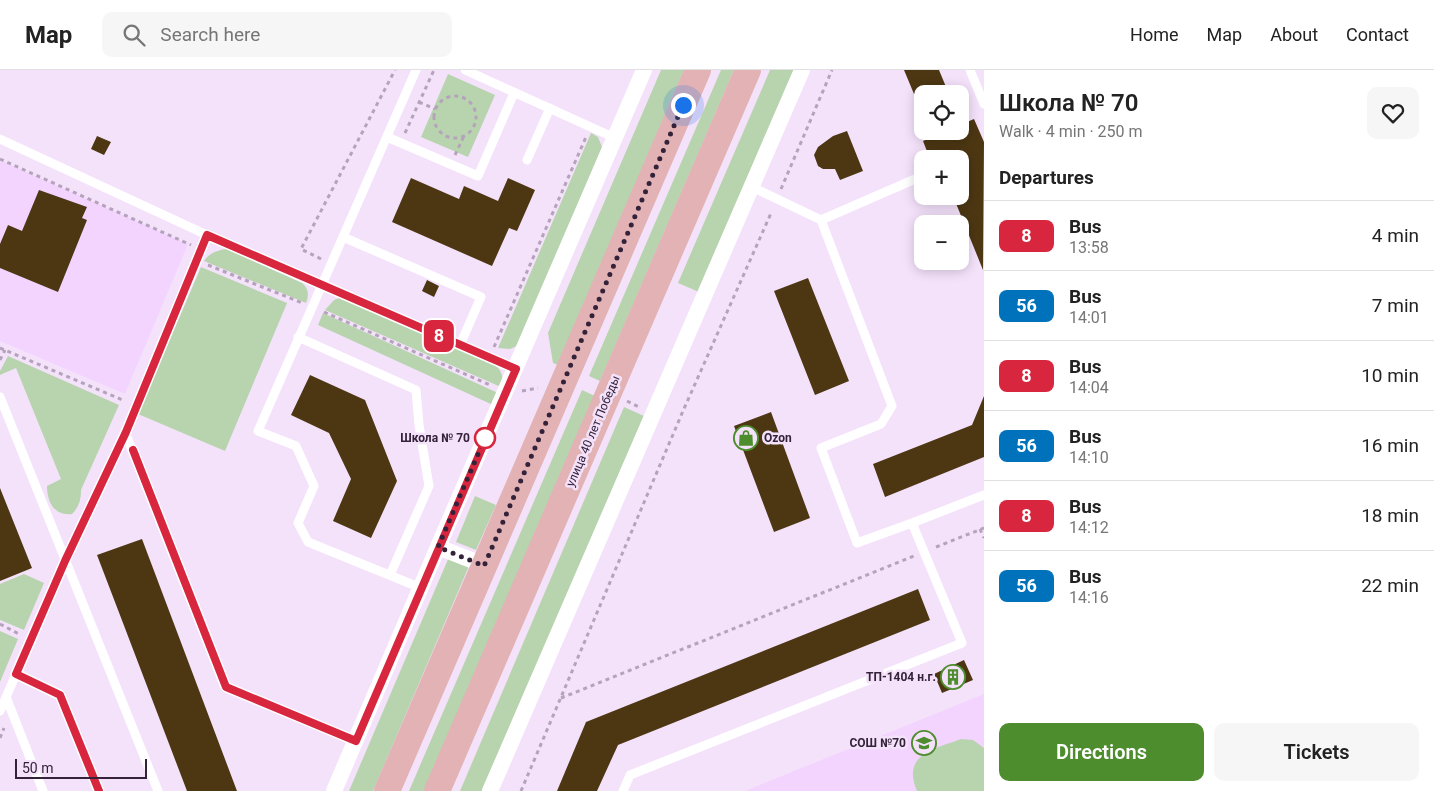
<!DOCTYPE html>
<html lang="en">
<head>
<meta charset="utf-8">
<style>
	:root { --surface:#fff; --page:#f6f6f6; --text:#222; --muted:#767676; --line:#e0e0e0; --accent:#4e8d2e }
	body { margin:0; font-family:Roboto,sans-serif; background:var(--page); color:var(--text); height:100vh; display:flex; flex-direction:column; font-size:19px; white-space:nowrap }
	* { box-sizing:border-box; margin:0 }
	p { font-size:16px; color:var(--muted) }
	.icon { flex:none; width:28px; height:28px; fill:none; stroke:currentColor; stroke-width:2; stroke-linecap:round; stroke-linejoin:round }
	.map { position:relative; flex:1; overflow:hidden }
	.panel { display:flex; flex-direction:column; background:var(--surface); width:450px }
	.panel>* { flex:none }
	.badge { padding:0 10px; border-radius:8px; font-size:18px; line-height:32px }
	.fabs { position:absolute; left:914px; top:15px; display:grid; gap:10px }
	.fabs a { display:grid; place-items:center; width:55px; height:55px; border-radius:10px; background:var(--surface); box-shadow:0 2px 12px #0003; font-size:25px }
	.scale { position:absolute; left:15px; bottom:12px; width:132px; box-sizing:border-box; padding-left:5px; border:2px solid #34223a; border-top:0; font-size:14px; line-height:18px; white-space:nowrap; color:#34223a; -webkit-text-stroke:4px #f4e2fb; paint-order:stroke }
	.you { position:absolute; width:25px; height:25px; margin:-12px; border:4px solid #fff; border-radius:50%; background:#1a73e8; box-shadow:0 0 0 8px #1a73e833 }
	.map>.badge { position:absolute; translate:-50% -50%; box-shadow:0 0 0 2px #fff }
	h2 { padding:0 15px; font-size:19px; line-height:45px }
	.round { display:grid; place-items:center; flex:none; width:52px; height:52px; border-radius:10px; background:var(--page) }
	.headline { display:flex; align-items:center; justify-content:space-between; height:85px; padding:0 15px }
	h1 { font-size:24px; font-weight:600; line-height:38px }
	.primary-button { display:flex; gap:10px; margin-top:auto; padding:10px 15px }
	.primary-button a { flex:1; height:58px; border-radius:10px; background:var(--accent); color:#fff; font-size:20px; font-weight:600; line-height:58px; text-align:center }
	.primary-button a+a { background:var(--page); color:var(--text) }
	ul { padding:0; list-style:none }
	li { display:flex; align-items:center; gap:15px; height:70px; padding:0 15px; border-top:1px solid var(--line) }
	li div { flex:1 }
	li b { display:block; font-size:19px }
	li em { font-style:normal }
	li .badge { min-width:55px; font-weight:700; text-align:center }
	header { display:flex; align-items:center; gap:30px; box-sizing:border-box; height:70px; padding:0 25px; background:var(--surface); border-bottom:1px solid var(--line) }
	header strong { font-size:24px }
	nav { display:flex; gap:28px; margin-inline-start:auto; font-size:18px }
	.search { width:350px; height:45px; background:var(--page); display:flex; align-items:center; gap:12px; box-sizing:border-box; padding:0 18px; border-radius:10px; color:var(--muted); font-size:19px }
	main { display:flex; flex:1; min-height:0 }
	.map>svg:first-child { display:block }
	.built { fill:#f3d4fe }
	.green { fill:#b8d4ae }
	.building { fill:#4d3713 }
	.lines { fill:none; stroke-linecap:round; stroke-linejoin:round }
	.path { stroke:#b5a3bc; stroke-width:3; stroke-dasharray:4 4; stroke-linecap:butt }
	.lane { stroke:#fff; stroke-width:9 }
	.street { stroke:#fff; stroke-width:16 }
	.primary { stroke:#e2b2b4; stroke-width:26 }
	.line-casing { stroke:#fff; stroke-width:11 }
	.line { stroke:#d7263d; stroke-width:8 }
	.walk { stroke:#34223a; stroke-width:5; stroke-dasharray:0 9 }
	.stop-dot { fill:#fff; stroke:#d7263d; stroke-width:2.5 }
	.labels { text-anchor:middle; stroke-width:5; stroke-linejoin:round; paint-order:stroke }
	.street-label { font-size:12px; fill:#34223a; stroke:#f4e2fb }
	.stop-label { font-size:12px; font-weight:bold; fill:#34223a; stroke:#f4e2fb; text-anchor:end }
	.poi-label { font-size:12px; font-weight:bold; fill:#34223a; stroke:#f4e2fb; text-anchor:end }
</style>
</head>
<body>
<header>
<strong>Map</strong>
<div class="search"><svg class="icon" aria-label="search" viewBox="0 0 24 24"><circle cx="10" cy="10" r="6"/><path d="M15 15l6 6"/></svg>Search here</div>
<nav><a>Home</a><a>Map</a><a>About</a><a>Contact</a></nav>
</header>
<main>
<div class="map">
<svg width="984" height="721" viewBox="0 0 984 721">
	<rect width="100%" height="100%" fill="#f4e2fb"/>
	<!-- built -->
	<path class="built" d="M 0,92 L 4,92 L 188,174 L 125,324 L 0,271 Z
		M 984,624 L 984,721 L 745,721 Z"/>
	<!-- green -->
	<path class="green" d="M 661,0 L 684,0 L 558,295 L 553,293 L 548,263 Z
		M 721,0 L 734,0 L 600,311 L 589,306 Z
		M 770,0 L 795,0 L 699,222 L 678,213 Z
		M 448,4 L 495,25 L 468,87 L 421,67 Z
		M 591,63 L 598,67 L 602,77 L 519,275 L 510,279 L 498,278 Z
		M 227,179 L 302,213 C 309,219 309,225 306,233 L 204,191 C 209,183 218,180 227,179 Z
		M 201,197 L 287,233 L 225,381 L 138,344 Z
		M 339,228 L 344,228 L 493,294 C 502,299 504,307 501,317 L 325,240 L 334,230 Z
		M 323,243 L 498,323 L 493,335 L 318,255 Z
		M 8,286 L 119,335 L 81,420 C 81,430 79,437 72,444 C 54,446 47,432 47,416 L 61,409 L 16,298 L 0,305 L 0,301 Z
		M 582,320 L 595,326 L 424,721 L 409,721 Z
		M 624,337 L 644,346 L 484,721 L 460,721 Z
		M 475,426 L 496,435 L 476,480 L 456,472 Z
		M 449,487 L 469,496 L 373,721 L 349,721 Z
		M 24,504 L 44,513 L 24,560 L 0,550 L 0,514 Z
		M 0,561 L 18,569 L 0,612 Z
		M 961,669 L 973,670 L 984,678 L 984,721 L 917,721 C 901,684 935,679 961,669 Z"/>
	<!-- building -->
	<path class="building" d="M 904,0 L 939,0 L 949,24 L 914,24 Z
		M 974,49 L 984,72 L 983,200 L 953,126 L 960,126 L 960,89 L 930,89 L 923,71 L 932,67 L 930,61 L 960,61 L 960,55 Z
		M 847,61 L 863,101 L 840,110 L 835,99 L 823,99 L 818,96 L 814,85 L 818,77 L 833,66 Z
		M 97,66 L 111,72 L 104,85 L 91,79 Z
		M 411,108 L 459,129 L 464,116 L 498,131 L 508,108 L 535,120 L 517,161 L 509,158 L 492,196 L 392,152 Z
		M 39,120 L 87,137 L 82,148 L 87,150 L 58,222 L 0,198 L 0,174 L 8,155 L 22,161 Z
		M 808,208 L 849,311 L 815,325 L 774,221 Z
		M 427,210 L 439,216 L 434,227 L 422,221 Z
		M 310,305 L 365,330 L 397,411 L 371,468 L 333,451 L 351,409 L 329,363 L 291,345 Z
		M 984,326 L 984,387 L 885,427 L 873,394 L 972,355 Z
		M 771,342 L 810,448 L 774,462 L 734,356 Z
		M 0,418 L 32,498 L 0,511 Z
		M 142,469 L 237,721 L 187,721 L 123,553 L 97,485 Z
		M 918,519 L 930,550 L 618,675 L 597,721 L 557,721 L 586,652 Z
		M 964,590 L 973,610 L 942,623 L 934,604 Z"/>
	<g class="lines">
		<!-- path -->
		<path class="path" d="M434 47a21 21 0 1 1 42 0a21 21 0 1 1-42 0Z
			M 419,32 L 435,39
			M 405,63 L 434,0
			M 455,85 L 464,66
			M 0,89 L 191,175
			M 781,119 L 832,0
			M 321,189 L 301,179 L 395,0
			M 208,195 L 302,233
			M 324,242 L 490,315
			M 494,277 L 586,67
			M 0,278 L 125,331
			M 0,290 L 5,280
			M 522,321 L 538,318
			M 627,331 L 639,337
			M 980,459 L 984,468
			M 936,477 L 984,458
			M 0,554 L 19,564
			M 561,628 L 914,486
			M 0,668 L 4,658
			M 521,721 L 683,341 L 772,141"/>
		<!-- lane -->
		<path class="lane" d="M 416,0 L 258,361 L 296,376 L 314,416 L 298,453 L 308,472 L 421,518
			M 465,0 L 615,68
			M 970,0 L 984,34
			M 387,67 L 478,106 L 514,23
			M 0,69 L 207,165 L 516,299
			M 527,90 L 550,38
			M 821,150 L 922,106
			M 343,167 L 481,227 L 460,275
			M 298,267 L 416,320 L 419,355 L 429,416 L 390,505
			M 0,327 L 158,721
			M 125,362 L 225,617 L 356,671
			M 912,453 L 984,425
			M 16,604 L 60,625 L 99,721
			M 6,627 L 43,721
			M 0,641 L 65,491 L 125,362 L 207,165
			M 623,721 L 630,705 L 962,573 L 912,453 L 857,473 L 821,378 L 881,354 L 892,336 L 821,150 L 752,117"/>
		<!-- street -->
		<path class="street" d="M 438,477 L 484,495
			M 334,721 L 438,477 L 644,0
			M 490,721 L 802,0"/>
		<!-- primary -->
		<path class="primary" d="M 387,721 L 698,0
			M 437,721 L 748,0"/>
	</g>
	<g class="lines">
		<defs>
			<path id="line" d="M 99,721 L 60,625 L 16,604 L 65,491 L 126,362 L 207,165 L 516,299 L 356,671 L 226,617 L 133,380"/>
		</defs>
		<!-- line casing -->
		<use href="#line" class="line-casing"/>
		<!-- line -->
		<use href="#line" class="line"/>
		<!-- walk -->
		<path class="walk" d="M 485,368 L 438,477 L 484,496 L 683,35"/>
	</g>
	<!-- icons -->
	<defs>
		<symbol id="shop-ring" viewBox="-11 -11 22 22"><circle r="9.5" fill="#f4e2fb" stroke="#4e8d2e" stroke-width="1.5"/><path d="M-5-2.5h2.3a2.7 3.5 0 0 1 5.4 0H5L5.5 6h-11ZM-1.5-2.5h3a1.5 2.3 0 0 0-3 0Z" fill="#4e8d2e"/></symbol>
		<symbol id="building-ring" viewBox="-11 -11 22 22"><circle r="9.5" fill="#f4e2fb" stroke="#4e8d2e" stroke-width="1.5"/><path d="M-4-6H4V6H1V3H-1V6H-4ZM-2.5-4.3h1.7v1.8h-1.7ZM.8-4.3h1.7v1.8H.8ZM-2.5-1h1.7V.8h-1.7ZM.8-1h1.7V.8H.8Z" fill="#4e8d2e"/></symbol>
		<symbol id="school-ring" viewBox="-11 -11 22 22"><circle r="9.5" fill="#f4e2fb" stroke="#4e8d2e" stroke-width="1.5"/><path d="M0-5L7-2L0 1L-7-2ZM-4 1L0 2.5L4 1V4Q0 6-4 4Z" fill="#4e8d2e"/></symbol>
	</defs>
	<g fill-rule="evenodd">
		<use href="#shop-ring" x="732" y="354" width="28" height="28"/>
		<use href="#building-ring" x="939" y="593" width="28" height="28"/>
		<use href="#school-ring" x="910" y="659" width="28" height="28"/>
	</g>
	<!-- markers -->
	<circle class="stop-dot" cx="485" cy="368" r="10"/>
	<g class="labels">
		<!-- street labels -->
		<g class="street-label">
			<text transform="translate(593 361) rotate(-67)" y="4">улица 40 лет Победы</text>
		</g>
		<!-- stop labels -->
		<g class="stop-label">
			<text x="470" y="372">Школа № 70</text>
		</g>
		<!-- poi labels -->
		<g class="poi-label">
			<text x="764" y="372" text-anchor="start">Ozon</text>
			<text x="936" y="611">ТП-1404 н.г.</text>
			<text x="906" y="677">СОШ №70</text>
		</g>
	</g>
</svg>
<div class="fabs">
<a><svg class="icon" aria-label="locate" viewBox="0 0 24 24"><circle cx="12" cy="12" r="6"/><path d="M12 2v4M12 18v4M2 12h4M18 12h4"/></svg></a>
<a>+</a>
<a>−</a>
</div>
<div class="scale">50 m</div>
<div class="you" style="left:683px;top:35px"></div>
<b class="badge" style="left:439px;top:266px;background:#d7263d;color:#fff">8</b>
</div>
<section class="panel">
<div class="headline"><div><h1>Школа № 70</h1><p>Walk · 4 min · 250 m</p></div><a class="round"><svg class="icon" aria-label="heart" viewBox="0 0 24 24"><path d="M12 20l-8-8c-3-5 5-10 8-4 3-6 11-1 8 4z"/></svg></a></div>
<h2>Departures</h2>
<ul>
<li><span class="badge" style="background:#d7263d;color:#fff">8</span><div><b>Bus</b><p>13:58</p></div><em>4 min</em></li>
<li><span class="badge" style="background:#0072bc;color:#fff">56</span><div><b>Bus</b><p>14:01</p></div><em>7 min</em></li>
<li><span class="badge" style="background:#d7263d;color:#fff">8</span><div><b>Bus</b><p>14:04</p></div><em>10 min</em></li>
<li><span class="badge" style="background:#0072bc;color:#fff">56</span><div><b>Bus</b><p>14:10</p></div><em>16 min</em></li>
<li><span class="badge" style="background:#d7263d;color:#fff">8</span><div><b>Bus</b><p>14:12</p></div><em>18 min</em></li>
<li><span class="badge" style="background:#0072bc;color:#fff">56</span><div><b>Bus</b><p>14:16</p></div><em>22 min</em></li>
</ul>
<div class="primary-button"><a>Directions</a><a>Tickets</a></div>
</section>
</main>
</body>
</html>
